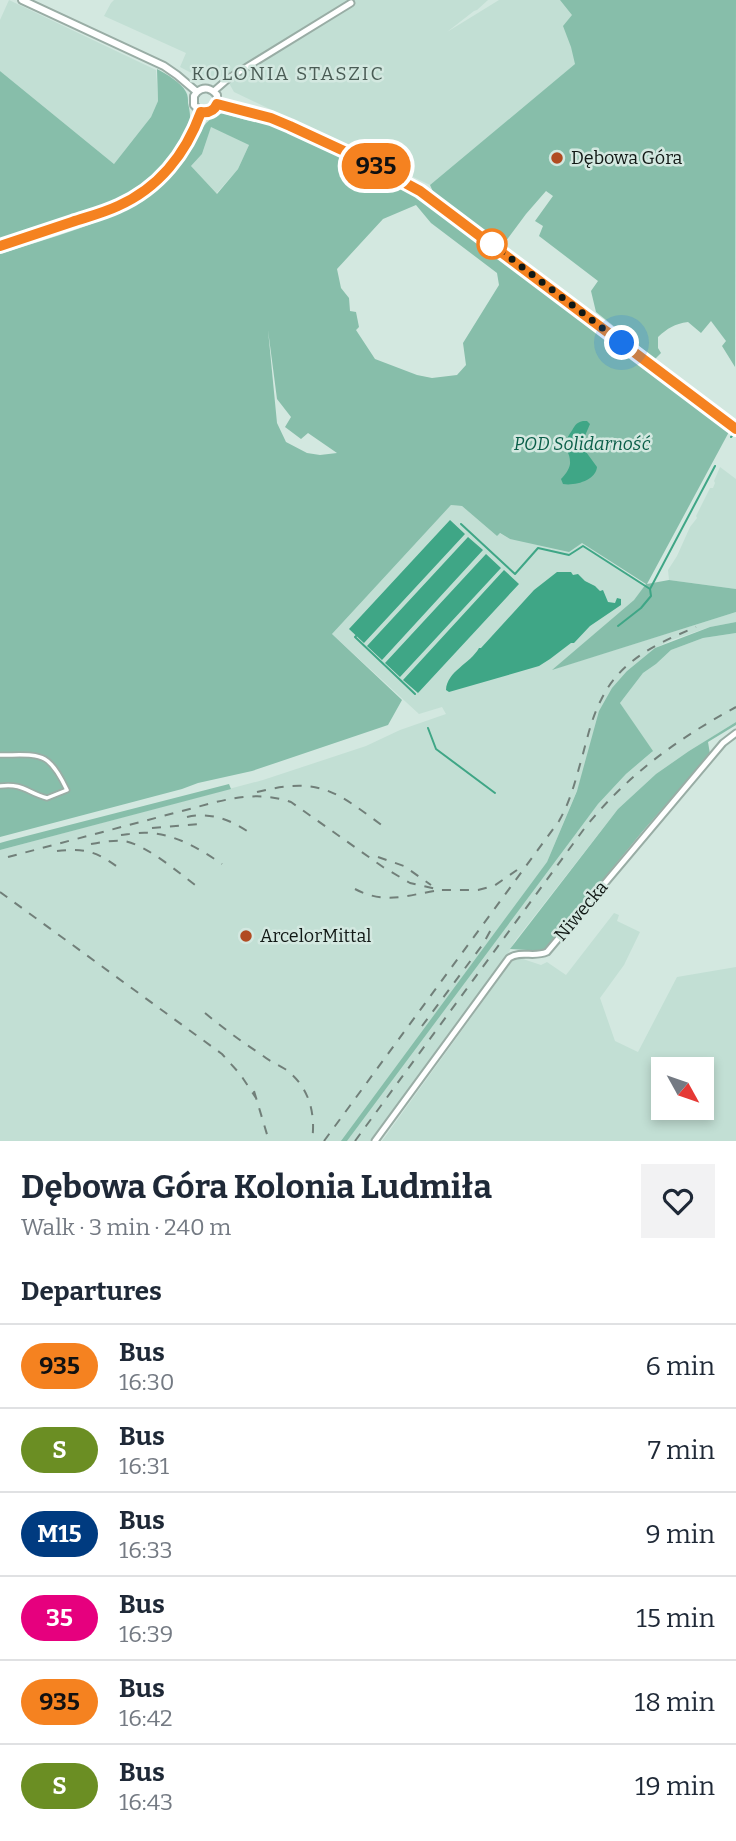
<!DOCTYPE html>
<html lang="en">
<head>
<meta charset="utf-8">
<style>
	:root { --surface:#fff; --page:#f2f2f3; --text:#1f2937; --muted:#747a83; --line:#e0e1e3 }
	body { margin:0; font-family:Bitter,serif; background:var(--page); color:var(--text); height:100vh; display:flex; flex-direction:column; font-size:26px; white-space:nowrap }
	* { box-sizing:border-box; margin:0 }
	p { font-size:23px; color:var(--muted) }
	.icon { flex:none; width:38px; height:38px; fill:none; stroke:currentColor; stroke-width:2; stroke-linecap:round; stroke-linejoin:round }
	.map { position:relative; height:1141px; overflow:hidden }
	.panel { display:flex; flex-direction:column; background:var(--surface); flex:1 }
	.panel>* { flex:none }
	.badge { padding:0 14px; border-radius:23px; font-size:24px; line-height:46px }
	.needle { width:46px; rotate:130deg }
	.controls { position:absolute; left:651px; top:1057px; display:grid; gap:14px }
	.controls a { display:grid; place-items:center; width:63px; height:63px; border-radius:0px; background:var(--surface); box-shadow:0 4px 10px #0003; font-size:35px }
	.you { position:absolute; width:35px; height:35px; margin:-18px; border:5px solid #fff; border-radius:50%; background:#1a73e8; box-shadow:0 0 0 10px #1a73e833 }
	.map>.badge { position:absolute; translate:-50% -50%; box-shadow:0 0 0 4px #fff }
	h2 { padding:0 21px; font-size:26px; line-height:63px }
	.round { display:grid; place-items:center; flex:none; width:74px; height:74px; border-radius:0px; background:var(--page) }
	.head { display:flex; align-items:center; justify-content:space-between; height:119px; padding:0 21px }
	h1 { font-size:33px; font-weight:700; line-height:52px }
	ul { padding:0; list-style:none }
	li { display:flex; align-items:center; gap:21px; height:84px; padding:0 21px; border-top:2px solid var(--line) }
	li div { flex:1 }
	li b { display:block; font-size:26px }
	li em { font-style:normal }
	li .badge { min-width:77px; font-weight:700; text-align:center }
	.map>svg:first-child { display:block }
	.built { fill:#c2dfd4; fill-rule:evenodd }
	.green { fill:#87beaa; fill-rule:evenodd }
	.water { fill:#3fa686 }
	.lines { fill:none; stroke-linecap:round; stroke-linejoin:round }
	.stream { stroke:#3fa686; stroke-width:2 }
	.pedestrian-casing { stroke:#99ada5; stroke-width:7 }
	.minor-casing { stroke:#99ada5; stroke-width:9 }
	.tertiary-casing { stroke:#99ada5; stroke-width:10 }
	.pedestrian { stroke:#fff; stroke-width:3.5 }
	.minor { stroke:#fff; stroke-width:5 }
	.tertiary { stroke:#fff; stroke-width:6 }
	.rail { stroke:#717f79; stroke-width:2; stroke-dasharray:9 9; stroke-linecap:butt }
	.line-casing { stroke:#fff; stroke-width:16 }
	.line { stroke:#f58220; stroke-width:10 }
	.walk { stroke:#111815; stroke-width:7; stroke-dasharray:0 12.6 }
	.poi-dot { fill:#b14b21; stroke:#d3e8e0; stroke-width:2.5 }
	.stop-dot { fill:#fff; stroke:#f58220; stroke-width:3.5 }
	.labels { text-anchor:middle; stroke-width:5; stroke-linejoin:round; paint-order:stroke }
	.poi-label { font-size:18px; fill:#111815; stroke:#d3e8e0; text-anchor:start }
	.park-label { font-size:18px; font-style:italic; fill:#0a5e48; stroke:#d3e8e0 }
	.street-label { font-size:18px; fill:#111815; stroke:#d3e8e0 }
	.neighbourhood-label { font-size:19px; letter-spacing:2px; fill:#4a5c55; stroke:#d3e8e0 }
</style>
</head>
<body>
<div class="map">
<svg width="736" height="1141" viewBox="0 0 736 1141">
	<rect width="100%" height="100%" fill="#d3e8e0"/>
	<!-- built -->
	<path class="built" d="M 9,0 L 156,70 L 158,101 L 151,117 L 114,164 L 0,71 L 0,20 Z
		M 114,0 L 488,0 L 477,10 L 474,11 L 447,32 L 499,0 L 607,0 L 621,26 L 430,185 L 234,92 L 225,76 L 203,79 L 180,67 L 186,53 L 104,16 L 111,3 Z
		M 211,126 L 249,145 L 238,169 L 216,194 L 191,166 L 202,154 Z
		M 720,467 L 736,479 L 736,589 L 669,580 L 668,570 L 677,556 L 690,527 L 697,518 L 696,516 L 710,488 L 713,488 L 715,483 L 714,481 Z
		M 451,505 L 462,506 L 497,536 L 499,533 L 510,539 L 582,543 L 646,585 L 634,600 L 554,669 L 736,612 L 736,622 L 710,627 L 672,640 L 655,648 L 627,671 L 547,862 L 550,866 L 598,804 L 626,774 L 652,752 L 620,703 L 643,673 L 656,664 L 671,650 L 703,638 L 736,633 L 736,722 L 689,751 L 656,774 L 618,809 L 515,941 L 509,952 L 370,1141 L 0,1141 L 0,850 L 263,780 L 366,746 L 400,730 L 446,714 L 442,707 L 419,714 L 332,634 Z
		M 614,913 L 619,915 L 617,921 L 640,932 L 624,965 L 600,998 L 615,1041 L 638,1052 L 677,977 L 736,967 L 736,1141 L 382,1141 L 512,961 L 520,958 L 541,965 L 547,962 L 566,975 ZM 663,1069 L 702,1069 L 702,1108 L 663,1108 Z"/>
	<!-- green -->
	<path class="green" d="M 560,0 L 736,0 L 735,367 L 722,346 L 726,341 L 711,321 L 701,333 L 688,322 C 674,324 668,328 658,337 L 658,348 L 661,353 L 655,359 L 596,312 L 591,291 L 598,281 L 539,236 L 543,226 L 535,221 L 553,196 L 546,191 L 526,214 L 503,245 L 435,196 L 430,185 L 575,64 L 571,47 L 563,26 L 572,15 Z
		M 157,69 C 166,74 181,82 186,92 C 188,95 188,99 188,103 C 192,120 190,123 182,138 C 166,171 140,190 107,205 L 0,240 L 0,71 L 114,164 L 151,117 L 158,101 Z
		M 222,113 L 246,120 L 273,125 L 396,181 L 417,194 L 570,308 L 582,320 L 730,430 L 647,584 L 669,580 L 736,589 L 736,612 L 552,670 L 634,600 L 646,584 L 582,543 L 569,552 L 510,539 L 500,533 L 497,536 L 462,506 L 451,505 L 332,634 L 402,700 L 388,725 L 252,771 L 198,783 L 182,789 L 0,837 L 0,254 C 45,239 114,222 151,193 C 165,182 178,168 188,153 C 201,136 199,122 222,113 ZM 211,127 L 249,145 L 238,169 L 217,194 L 191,166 L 202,154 ZM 416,205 L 431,223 L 497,273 L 499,285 L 463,343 L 466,365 L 457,375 L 432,378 L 417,375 L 375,359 L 356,330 L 359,327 L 356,312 L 350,311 L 349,298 L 341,288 L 337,269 L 383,219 ZM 268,330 L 277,399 L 291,417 L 285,427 L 301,439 L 308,433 L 337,453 L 320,455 L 307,453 L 286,442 L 277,423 Z
		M 736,622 L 736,633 L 703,638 L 671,650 L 656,664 L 643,673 L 620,703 L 653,751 L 626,774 L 598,804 L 347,1141 L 341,1141 L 547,862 L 577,791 L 599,711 L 612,688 L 627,671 L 655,648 L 710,627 Z
		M 736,722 L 736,725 L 708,742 L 710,754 L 642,832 L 544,951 L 510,949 L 618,809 L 656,774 L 689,751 Z
		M 229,784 L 231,789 L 0,850 L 0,843 L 7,841 Z"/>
	<!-- water -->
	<path class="water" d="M 583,421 L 587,421 L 590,424 L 581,445 L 597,467 C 596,480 576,486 563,484 L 561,479 C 565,475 569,470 570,464 C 571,448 558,450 571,432 C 575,426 575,423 583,421 Z
		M 450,520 L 465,534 L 364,643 L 349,629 Z
		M 468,537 L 483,550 L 382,660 L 367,646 Z
		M 486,554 L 501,568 L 400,677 L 385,663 Z
		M 504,570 L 519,584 L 418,693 L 403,680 Z
		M 557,572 L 571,572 L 573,575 L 578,574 L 585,581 L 595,586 L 600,591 L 603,590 L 608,602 L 615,603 L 617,598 L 621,599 L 621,605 L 590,626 L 574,643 L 571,643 L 550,659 L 539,666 L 449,692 L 446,690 C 447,671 470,664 479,648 L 481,648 L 534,590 Z"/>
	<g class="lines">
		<!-- stream -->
		<path class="stream" d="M 731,437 L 734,434
			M 461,524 L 515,574 L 538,548 L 569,555 L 583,546 L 650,589
			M 618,626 L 641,608 L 651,596 L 650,589 L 715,466
			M 356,636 L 355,637 L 415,694
			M 428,728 L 436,749 L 495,793"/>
		<defs>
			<path id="pedestrian" d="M 0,755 C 41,755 48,750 67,790 L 47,798 C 27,793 24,783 0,786"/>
			<path id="minor" d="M 214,91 L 229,78 L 351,3
				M 375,1141 L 509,958 C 521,950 534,958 547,952 L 723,743 L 736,733"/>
			<path id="tertiary" d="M 22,0 L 164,66 L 177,75 L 197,92
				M 197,92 C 204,86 211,88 217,95 L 217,104
				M 197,92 L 194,96 L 194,105 L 201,112
				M 217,104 L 271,118 L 290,126 L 357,157 L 420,191 L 736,429
				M 201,112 C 209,113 214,111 217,104
				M 0,246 C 24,238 48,230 72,222 C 139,200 176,182 201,112"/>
		</defs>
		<!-- pedestrian casing -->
		<use href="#pedestrian" class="pedestrian-casing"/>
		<!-- minor casing -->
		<use href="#minor" class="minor-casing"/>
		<!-- tertiary casing -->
		<use href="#tertiary" class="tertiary-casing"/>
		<!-- pedestrian -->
		<use href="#pedestrian" class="pedestrian"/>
		<!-- minor -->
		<use href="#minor" class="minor"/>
		<!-- tertiary -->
		<use href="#tertiary" class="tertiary"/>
		<!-- rail -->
		<path class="rail" d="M 257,792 C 322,776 336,792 387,829
			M 187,817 C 209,812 229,819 247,831
			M 152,828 L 201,824
			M 121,835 C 130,834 140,832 150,833 C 177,835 200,849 222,864
			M 91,844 C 102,842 113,840 124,841 C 148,845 182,876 202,890
			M 57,851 C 85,848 96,851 119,868
			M 8,857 L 216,802 C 242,796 265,793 291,802 L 383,867 L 410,883 L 441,890 L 478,890 L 494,886 L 517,870
			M 378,857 L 404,866 L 431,885
			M 355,889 C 383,904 405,896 434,891
			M 0,892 L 222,1054 L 240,1074 L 256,1098
			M 205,1013 C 223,1028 242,1042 262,1055 C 269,1061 277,1064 285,1069 C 309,1086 316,1113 312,1141
			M 422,1026 L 483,944 L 493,926
			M 254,1091 L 269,1141
			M 324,1141 L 559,821 C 570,802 575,782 581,761 C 587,740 591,719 601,700 C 620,660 658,643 696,627
			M 355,1141 L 584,829 C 626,776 677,739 736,707"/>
	</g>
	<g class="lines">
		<defs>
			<path id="line" d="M 0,246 C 24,238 48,230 72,222 C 87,217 103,213 118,206 C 159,188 186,153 201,112 C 209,113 214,111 217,104 L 271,118 L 290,126 L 357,157 L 420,191 L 736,429"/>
		</defs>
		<!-- line casing -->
		<use href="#line" class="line-casing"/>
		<!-- line -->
		<use href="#line" class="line"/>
		<!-- walk -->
		<path class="walk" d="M 492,244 L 622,343"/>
	</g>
	<!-- markers -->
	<g class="poi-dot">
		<circle cx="557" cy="158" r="7"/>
		<circle cx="246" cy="936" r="7"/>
	</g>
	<circle class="stop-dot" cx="492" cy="244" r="14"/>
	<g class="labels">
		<!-- poi labels -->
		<g class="poi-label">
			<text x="571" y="164">Dębowa Góra</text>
			<text x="260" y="942">ArcelorMittal</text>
		</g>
		<!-- park labels -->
		<g class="park-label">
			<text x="582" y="450">POD Solidarność</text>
		</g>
		<!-- street labels -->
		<g class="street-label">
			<text transform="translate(581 911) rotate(-50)" y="6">Niwecka</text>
		</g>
		<!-- neighbourhood labels -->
		<g class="neighbourhood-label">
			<text x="288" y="80">KOLONIA STASZIC</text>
		</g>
	</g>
</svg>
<div class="controls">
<a><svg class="needle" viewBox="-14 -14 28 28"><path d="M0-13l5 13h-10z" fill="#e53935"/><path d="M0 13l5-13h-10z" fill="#747a83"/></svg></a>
</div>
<div class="you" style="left:622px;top:343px"></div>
<b class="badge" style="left:376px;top:166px;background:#f58220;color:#111">935</b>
</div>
<section class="panel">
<div class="head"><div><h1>Dębowa Góra Kolonia Ludmiła</h1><p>Walk · 3 min · 240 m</p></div><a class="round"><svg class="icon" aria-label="heart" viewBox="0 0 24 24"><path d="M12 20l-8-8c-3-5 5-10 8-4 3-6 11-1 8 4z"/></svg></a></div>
<h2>Departures</h2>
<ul>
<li><span class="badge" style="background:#f58220;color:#111">935</span><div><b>Bus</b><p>16:30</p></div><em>6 min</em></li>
<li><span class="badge" style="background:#6b8e23;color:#fff">S</span><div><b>Bus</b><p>16:31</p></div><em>7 min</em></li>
<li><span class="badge" style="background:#003b80;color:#fff">M15</span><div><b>Bus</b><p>16:33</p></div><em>9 min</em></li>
<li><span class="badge" style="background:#e6007e;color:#fff">35</span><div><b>Bus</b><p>16:39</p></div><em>15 min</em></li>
<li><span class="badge" style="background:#f58220;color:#111">935</span><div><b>Bus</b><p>16:42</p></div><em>18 min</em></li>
<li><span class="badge" style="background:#6b8e23;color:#fff">S</span><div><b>Bus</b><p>16:43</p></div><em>19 min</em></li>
</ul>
</section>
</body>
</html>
